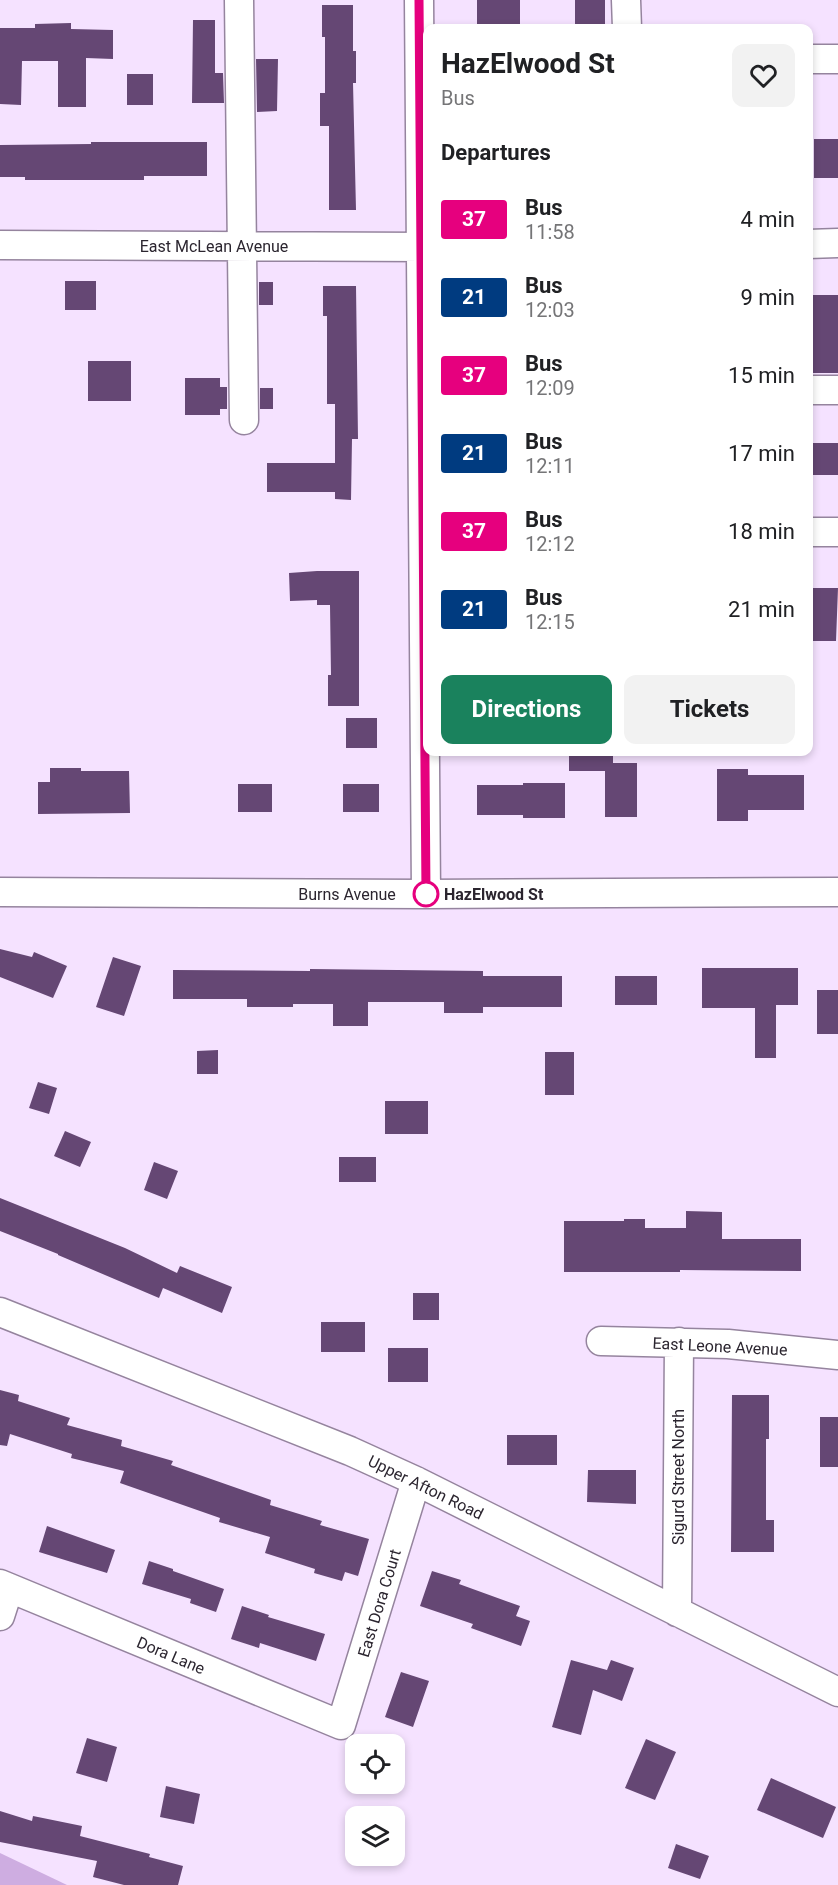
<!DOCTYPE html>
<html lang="en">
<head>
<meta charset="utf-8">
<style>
	:root { --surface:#fff; --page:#f2f2f2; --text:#202124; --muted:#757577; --accent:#1a825d }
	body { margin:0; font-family:Roboto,sans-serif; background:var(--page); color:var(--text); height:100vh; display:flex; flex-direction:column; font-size:22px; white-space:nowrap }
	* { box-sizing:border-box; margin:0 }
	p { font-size:20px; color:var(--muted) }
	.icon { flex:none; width:33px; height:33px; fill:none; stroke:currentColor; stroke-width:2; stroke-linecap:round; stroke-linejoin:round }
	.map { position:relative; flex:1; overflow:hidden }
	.sheet { position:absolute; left:423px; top:24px; width:390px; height:732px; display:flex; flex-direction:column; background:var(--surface); border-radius:12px; box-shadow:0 3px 9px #0003 }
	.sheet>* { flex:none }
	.badge { padding:0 12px; border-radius:4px; font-size:21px; line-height:39px }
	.buttons { position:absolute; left:345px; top:1734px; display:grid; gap:12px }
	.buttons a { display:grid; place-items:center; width:60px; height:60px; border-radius:12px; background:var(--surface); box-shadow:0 3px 9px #0003; font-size:30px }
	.map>.badge { position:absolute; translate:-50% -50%; box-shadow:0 0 0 3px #fff }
	h2 { padding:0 18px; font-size:22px; line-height:54px }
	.round { display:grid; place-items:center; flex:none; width:63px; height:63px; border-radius:12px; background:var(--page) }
	.overview { display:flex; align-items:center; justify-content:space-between; height:102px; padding:0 18px }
	h1 { font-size:28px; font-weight:700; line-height:45px }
	.cta { display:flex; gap:12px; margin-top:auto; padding:12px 18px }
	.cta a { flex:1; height:69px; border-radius:12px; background:var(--accent); color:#fff; font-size:24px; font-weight:700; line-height:69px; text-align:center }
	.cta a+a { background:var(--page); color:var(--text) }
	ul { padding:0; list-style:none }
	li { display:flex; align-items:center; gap:18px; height:78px; padding:0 18px }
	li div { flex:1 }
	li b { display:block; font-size:22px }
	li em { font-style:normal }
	li .badge { min-width:66px; font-weight:700; text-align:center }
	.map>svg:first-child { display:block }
	.forest { fill:#ceade1 }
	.building { fill:#654774 }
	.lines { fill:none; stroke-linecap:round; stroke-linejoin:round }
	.minor-casing { stroke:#95849e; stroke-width:31 }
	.minor { stroke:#fff; stroke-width:28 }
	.line-casing { stroke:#fff; stroke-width:14 }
	.line { stroke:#e6007e; stroke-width:9 }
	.stop-dot { fill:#fff; stroke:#e6007e; stroke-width:3 }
	.labels { text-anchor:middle; stroke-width:6; stroke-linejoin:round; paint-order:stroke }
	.street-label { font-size:16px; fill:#2b252f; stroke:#fff }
	.stop-label { font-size:16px; font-weight:bold; fill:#2b252f; stroke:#fff; text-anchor:start }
</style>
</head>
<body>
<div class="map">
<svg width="838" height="1885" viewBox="0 0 838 1885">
	<rect width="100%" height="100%" fill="#f5e2ff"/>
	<!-- forest -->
	<path class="forest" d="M 0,1853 L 67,1885 L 0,1885 Z"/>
	<!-- building -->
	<path class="building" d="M 477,0 L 520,0 L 520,28 L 477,28 Z
		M 575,0 L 605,0 L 605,28 L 575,28 Z
		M 322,5 L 353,5 L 353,51 L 356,51 L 356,83 L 353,83 L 356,210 L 329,210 L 329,126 L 320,126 L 320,93 L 325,93 L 325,37 L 322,37 Z
		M 193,20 L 215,20 L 215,73 L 223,73 L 224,103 L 192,103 Z
		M 71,23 L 71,29 L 113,30 L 113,59 L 86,58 L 86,107 L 58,107 L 58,61 L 22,61 L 21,105 L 0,104 L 0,28 L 35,28 L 35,24 Z
		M 256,59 L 278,59 L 277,111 L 257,112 Z
		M 127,74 L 153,74 L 153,105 L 127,105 Z
		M 814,139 L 838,139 L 838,178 L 814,178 Z
		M 91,142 L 207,142 L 207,176 L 144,176 L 144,180 L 25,180 L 25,177 L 0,177 L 0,145 L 91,144 Z
		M 65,281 L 96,281 L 96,310 L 65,310 Z
		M 259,282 L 273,282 L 273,305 L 259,305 Z
		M 323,286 L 356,286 L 358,439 L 352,439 L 351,500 L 335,499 L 335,492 L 267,492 L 267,463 L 335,463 L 335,404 L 327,404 L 327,316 L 323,316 Z
		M 812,295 L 838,295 L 838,373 L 811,373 Z
		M 88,361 L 131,361 L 131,401 L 88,401 Z
		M 185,378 L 220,378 L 220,387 L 227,387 L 227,409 L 220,409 L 220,415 L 185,415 Z
		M 260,388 L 273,388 L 273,409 L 260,409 Z
		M 813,443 L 838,443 L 838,475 L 813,475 Z
		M 317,571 L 359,571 L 359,706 L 328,706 L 328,675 L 331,675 L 330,605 L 317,605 L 317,600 L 290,601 L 289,573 Z
		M 808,588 L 838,588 L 836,641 L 808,641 Z
		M 346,718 L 377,718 L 377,748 L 346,748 Z
		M 569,752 L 613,752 L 613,763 L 637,763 L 637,817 L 605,817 L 605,771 L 569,771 Z
		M 50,768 L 81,768 L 81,771 L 129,771 L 130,813 L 38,814 L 38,782 L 50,782 Z
		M 717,769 L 748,769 L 748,775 L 804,775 L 804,810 L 748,810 L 748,821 L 717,821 Z
		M 523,783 L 565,783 L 565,818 L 523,818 L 523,815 L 477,815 L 477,785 L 523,785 Z
		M 238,784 L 272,784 L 272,812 L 238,812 Z
		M 343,784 L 379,784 L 379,812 L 343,812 Z
		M 0,949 L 32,957 L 34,952 L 67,966 L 53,998 L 0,977 Z
		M 113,957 L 141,966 L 124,1016 L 96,1007 Z
		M 702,968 L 798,968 L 798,1005 L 776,1005 L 776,1058 L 755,1058 L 755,1008 L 702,1008 Z
		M 310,969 L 483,971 L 483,976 L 562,976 L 562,1007 L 483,1007 L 483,1013 L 444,1013 L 444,1002 L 368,1002 L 368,1026 L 333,1026 L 333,1004 L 293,1004 L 293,1007 L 247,1007 L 247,999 L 173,999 L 173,970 L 310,971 Z
		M 615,976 L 657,976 L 657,1005 L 615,1005 Z
		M 817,990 L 838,990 L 838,1034 L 817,1034 Z
		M 218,1050 L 218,1074 L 197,1074 L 197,1051 Z
		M 545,1052 L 574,1052 L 574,1095 L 545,1095 Z
		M 38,1082 L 57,1088 L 49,1114 L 29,1108 Z
		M 385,1101 L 428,1101 L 428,1134 L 385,1134 Z
		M 65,1131 L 91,1142 L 80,1167 L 54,1156 Z
		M 339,1157 L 376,1157 L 376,1182 L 339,1182 Z
		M 154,1162 L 178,1171 L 167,1199 L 144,1190 Z
		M 0,1198 L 125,1248 L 177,1273 L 180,1266 L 232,1287 L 222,1313 L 163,1288 L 159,1298 L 58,1255 L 58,1254 L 0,1231 Z
		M 686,1211 L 722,1212 L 722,1239 L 801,1239 L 801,1271 L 680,1270 L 680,1272 L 564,1272 L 564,1221 L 624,1221 L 624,1219 L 645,1219 L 645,1228 L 686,1228 Z
		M 413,1293 L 439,1293 L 439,1320 L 413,1320 Z
		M 321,1322 L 365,1322 L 365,1352 L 321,1352 Z
		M 388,1348 L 428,1348 L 428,1382 L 388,1382 Z
		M 0,1390 L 19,1395 L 18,1401 L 70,1418 L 67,1425 L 122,1440 L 121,1446 L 173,1461 L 171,1465 L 271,1500 L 270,1505 L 322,1521 L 320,1525 L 369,1539 L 358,1576 L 345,1572 L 342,1581 L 314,1573 L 315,1569 L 265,1553 L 270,1537 L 219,1522 L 220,1518 L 120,1483 L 124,1471 L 71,1458 L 72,1454 L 10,1434 L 7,1446 L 0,1445 Z
		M 732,1395 L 769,1395 L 769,1439 L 766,1439 L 766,1520 L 774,1520 L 774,1552 L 731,1552 Z
		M 820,1417 L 838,1417 L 838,1467 L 820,1467 Z
		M 507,1435 L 557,1435 L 557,1465 L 507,1465 Z
		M 588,1470 L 636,1470 L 636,1504 L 587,1502 Z
		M 47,1526 L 115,1550 L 107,1573 L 39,1552 Z
		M 149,1561 L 173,1569 L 173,1571 L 224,1589 L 216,1612 L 190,1603 L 191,1599 L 142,1584 Z
		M 432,1571 L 461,1580 L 459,1584 L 520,1606 L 516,1616 L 530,1621 L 521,1646 L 471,1628 L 473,1624 L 420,1606 Z
		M 242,1606 L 269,1615 L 268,1617 L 325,1634 L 316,1661 L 260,1643 L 259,1648 L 231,1639 Z
		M 571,1660 L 607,1670 L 611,1660 L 634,1668 L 622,1701 L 593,1690 L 581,1735 L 552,1727 Z
		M 401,1672 L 429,1681 L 413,1727 L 385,1717 Z
		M 87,1738 L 117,1747 L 107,1782 L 76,1773 Z
		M 646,1739 L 676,1752 L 655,1800 L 625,1788 Z
		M 771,1778 L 836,1807 L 823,1838 L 757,1810 Z
		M 166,1786 L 200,1794 L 194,1824 L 160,1817 Z
		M 0,1811 L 32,1821 L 33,1816 L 82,1826 L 80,1836 L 150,1854 L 149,1857 L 183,1866 L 178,1885 L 124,1885 L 93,1877 L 97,1861 L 0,1842 Z
		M 676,1844 L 709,1856 L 700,1879 L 668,1868 Z"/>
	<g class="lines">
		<defs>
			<path id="minor" d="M 239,0 L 244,420
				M 419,0 L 426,894
				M 626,0 L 627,28
				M 808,59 L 838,59
				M 808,244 L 838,243
				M 0,245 L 428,247
				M 808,390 L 838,390
				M 808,532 L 838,532
				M 0,892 L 426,894 L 838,892
				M 0,1312 L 350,1451 L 416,1481 L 838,1692
				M 601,1341 L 728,1344 L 838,1355
				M 0,1584 L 341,1725 L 416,1481
				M 677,1612 L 679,1342
				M 0,1616 L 9,1588"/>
		</defs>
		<!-- minor casing -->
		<use href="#minor" class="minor-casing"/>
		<!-- minor -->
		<use href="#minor" class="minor"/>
	</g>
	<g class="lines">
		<defs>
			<path id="line" d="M 419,0 L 426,894"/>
		</defs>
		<!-- line casing -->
		<use href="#line" class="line-casing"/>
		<!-- line -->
		<use href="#line" class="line"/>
	</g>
	<!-- markers -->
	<circle class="stop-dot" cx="426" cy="894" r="12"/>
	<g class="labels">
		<!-- street labels -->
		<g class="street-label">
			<text x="214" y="252">East McLean Avenue</text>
			<text x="347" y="900">Burns Avenue</text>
			<text transform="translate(720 1346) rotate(3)" y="6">East Leone Avenue</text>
			<text transform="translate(678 1477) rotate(-90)" y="6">Sigurd Street North</text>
			<text transform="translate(426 1487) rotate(26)" y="6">Upper Afton Road</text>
			<text transform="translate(379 1603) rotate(-73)" y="6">East Dora Court</text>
			<text transform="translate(171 1655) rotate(23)" y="6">Dora Lane</text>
		</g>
		<!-- stop labels -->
		<g class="stop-label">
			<text x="444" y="900">HazElwood St</text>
		</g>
	</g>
</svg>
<div class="buttons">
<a><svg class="icon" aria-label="locate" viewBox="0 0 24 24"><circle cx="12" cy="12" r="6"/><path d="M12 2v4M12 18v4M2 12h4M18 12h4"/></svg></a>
<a><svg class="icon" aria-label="layers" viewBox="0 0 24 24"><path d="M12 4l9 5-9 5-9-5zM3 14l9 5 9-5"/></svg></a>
</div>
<section class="sheet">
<div class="overview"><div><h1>HazElwood St</h1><p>Bus</p></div><a class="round"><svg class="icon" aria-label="heart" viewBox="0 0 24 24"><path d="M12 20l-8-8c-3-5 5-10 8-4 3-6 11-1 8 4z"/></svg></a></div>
<h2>Departures</h2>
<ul>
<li><span class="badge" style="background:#e6007e;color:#fff">37</span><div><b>Bus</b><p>11:58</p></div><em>4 min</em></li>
<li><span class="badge" style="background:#003b80;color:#fff">21</span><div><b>Bus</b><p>12:03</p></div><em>9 min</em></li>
<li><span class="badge" style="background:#e6007e;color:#fff">37</span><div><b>Bus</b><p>12:09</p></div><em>15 min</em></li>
<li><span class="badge" style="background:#003b80;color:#fff">21</span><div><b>Bus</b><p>12:11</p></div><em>17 min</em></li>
<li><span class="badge" style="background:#e6007e;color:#fff">37</span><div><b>Bus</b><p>12:12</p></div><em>18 min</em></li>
<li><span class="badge" style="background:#003b80;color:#fff">21</span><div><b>Bus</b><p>12:15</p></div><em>21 min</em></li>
</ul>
<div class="cta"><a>Directions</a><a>Tickets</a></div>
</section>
</div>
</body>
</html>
